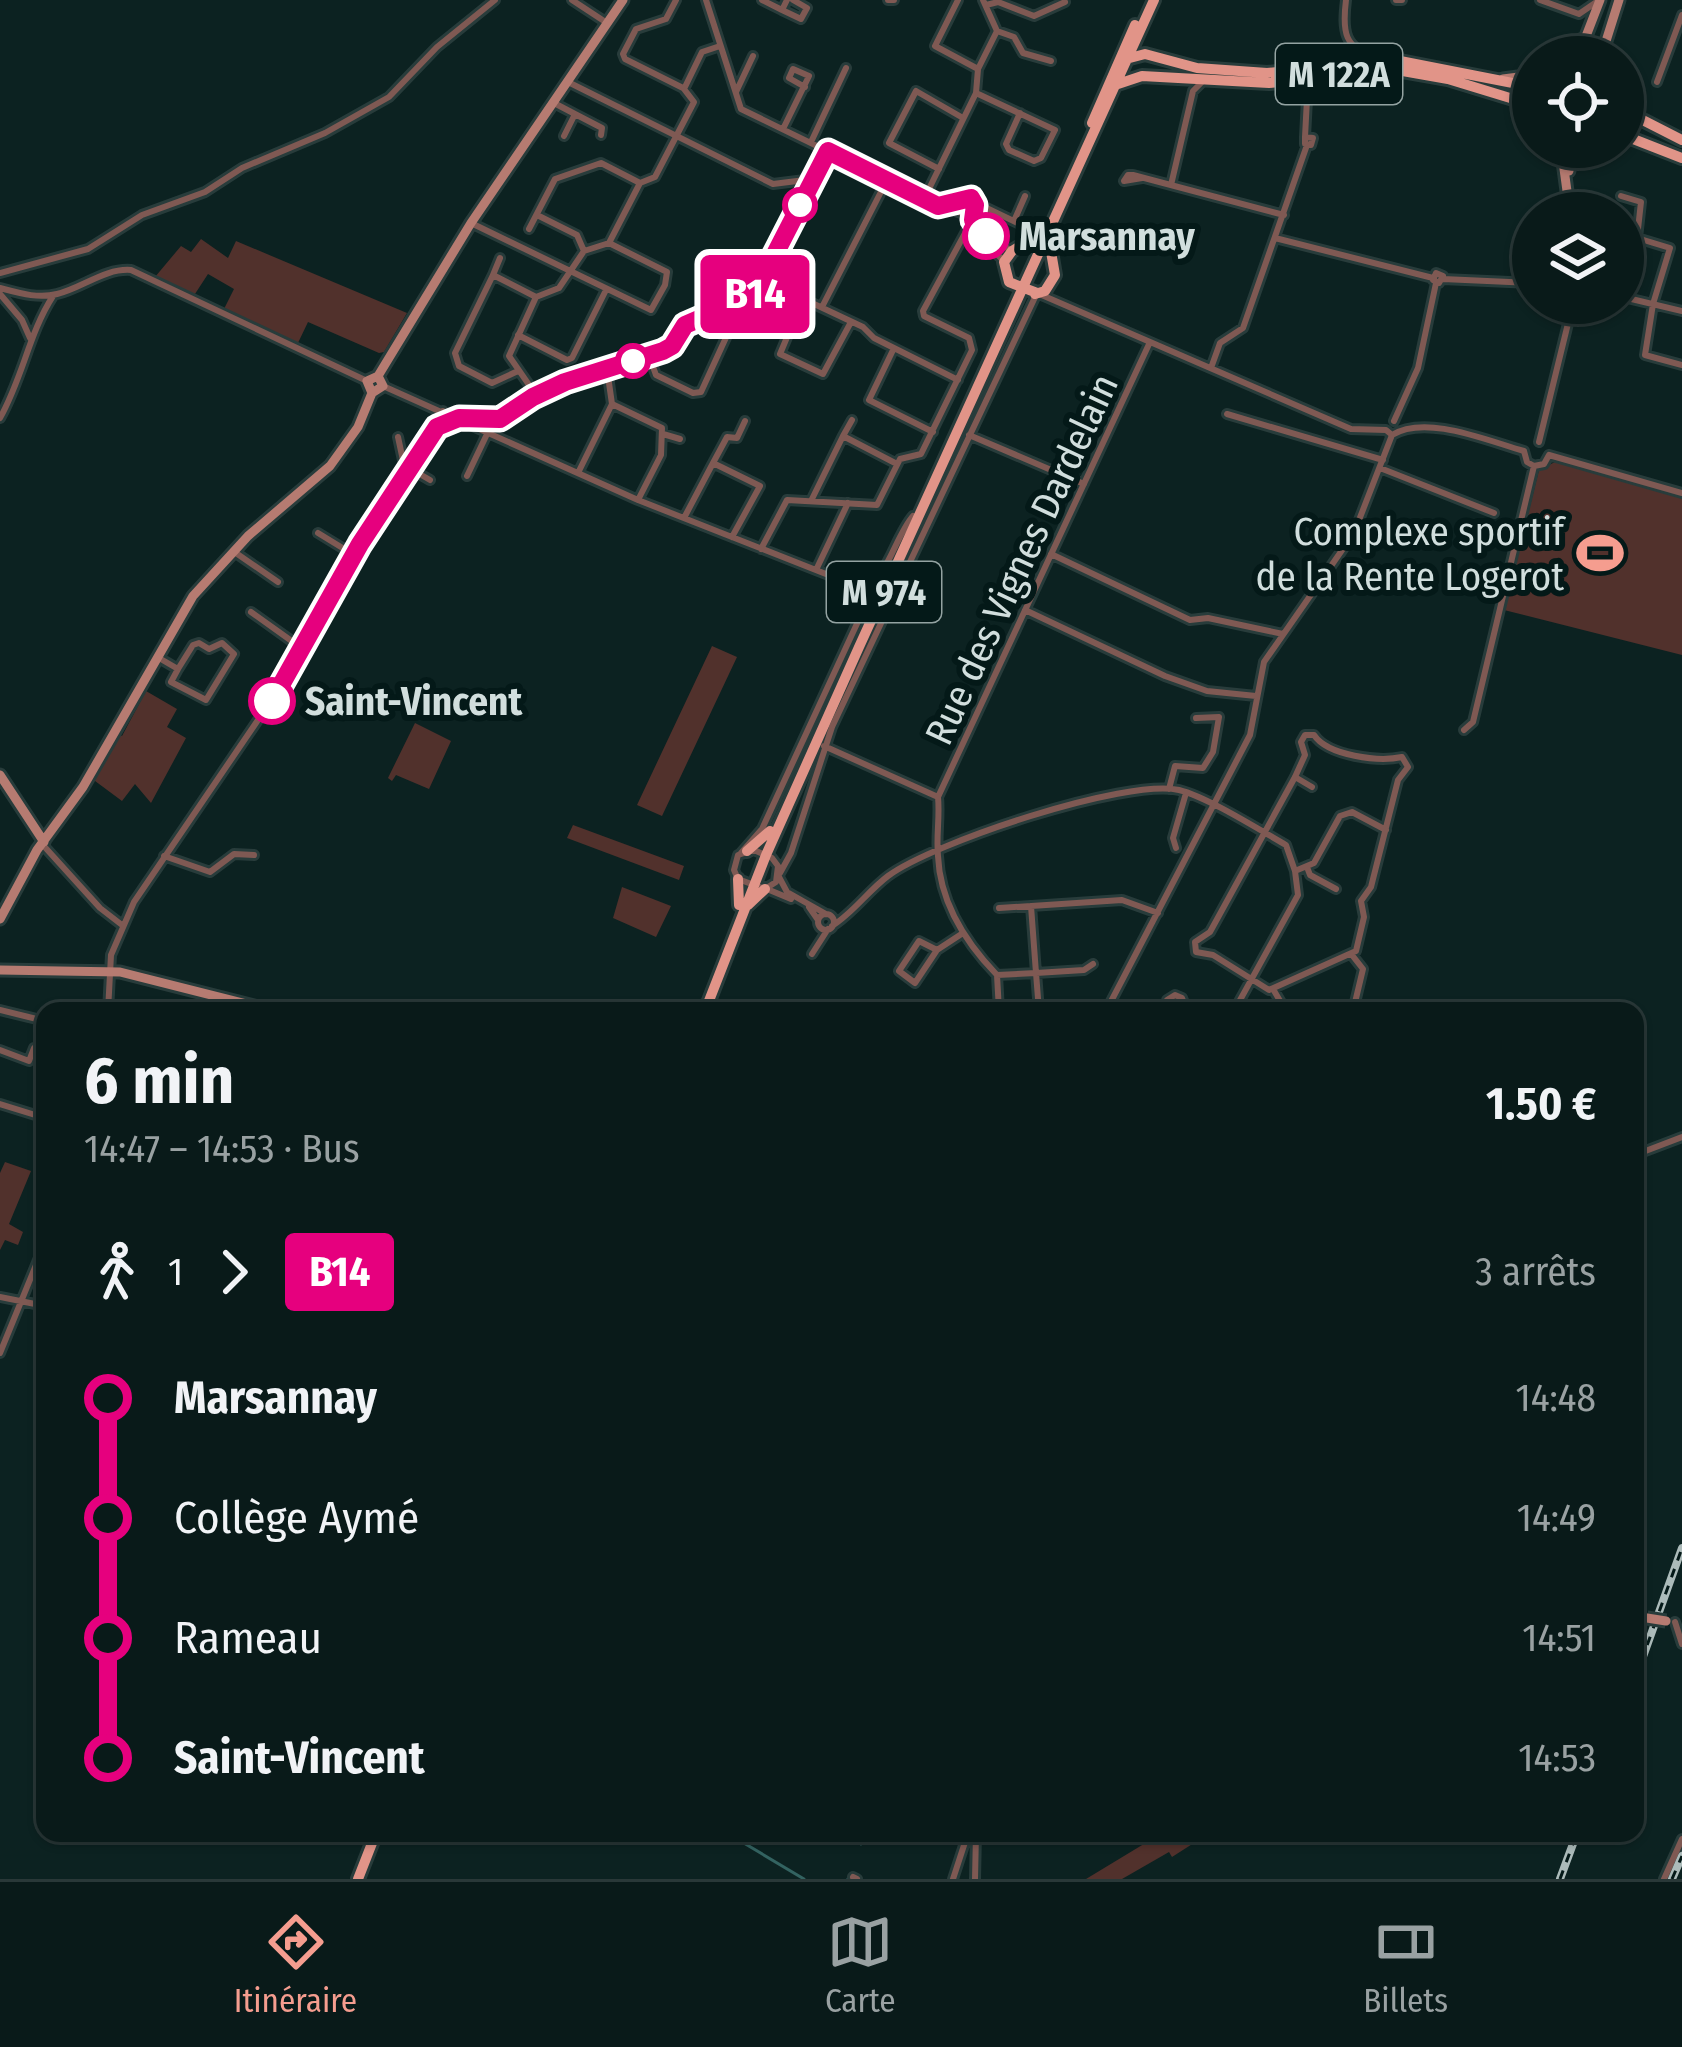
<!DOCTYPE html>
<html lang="fr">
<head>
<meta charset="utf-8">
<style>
	:root { --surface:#091a19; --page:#172726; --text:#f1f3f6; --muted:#99a1a2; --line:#293838; --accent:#f59d8f }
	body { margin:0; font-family:"Fira Sans Condensed",sans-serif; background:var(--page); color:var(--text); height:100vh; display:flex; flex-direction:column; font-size:45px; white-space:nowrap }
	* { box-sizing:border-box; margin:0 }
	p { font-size:39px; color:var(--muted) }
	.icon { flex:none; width:66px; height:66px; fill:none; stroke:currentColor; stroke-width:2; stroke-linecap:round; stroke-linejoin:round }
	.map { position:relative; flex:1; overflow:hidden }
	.sheet { position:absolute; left:36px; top:1002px; width:1608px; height:840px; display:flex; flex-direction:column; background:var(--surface); border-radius:24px; box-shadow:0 3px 9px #0004,0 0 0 3px var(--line) }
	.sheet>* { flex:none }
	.badge { padding:0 24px; border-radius:9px; font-size:42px; line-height:78px }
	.tools { position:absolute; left:1512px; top:36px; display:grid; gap:24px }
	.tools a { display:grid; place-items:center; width:132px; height:132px; border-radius:50%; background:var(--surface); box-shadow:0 3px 9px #0004,0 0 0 3px var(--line); font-size:60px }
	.map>.badge { position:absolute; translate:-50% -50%; box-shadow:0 0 0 6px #fff }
	.legs { display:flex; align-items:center; gap:18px; height:132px; padding:0 48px; font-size:39px }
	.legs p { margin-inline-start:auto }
	.head { display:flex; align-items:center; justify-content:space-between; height:204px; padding:0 48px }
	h1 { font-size:66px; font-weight:700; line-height:90px }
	ul { padding:0 48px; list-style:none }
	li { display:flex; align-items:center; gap:42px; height:120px; font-size:45px }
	li i { display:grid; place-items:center; width:18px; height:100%; margin:0 15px; background:currentColor }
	li i::after { content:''; width:30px; height:30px; margin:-15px; border:9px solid; border-radius:50%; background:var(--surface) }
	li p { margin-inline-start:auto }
	li:first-child i { background:linear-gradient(#0000 50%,currentColor 0) }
	li:last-child i { background:linear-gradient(currentColor 50%,#0000 0) }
	.dock { display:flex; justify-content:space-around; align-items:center; height:168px; border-top:3px solid var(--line); background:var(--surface); font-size:33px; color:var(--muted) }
	.dock a { display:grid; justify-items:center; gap:6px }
	.dock .selected { color:var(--accent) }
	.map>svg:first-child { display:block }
	.green { fill:#51312c }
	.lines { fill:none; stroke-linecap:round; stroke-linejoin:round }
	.stream { stroke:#336361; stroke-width:3 }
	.street-casing { stroke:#283c3b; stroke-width:12 }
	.secondary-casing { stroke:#283c3b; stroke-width:15 }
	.primary-casing { stroke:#283c3b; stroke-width:16 }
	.street { stroke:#7f5953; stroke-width:6 }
	.secondary { stroke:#b67b71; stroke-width:9 }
	.primary { stroke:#e19488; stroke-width:10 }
	.rail-casing { stroke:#acbbba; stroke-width:8 }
	.rail { stroke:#041918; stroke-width:3; stroke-dasharray:9; stroke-linecap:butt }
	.secondary-bridge-casing { stroke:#283c3b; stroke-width:15; stroke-linecap:butt }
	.secondary-bridge { stroke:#b67b71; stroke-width:9 }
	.line-1-casing { stroke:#fff; stroke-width:27 }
	.line-1 { stroke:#e6007e; stroke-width:18 }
	.stop-1-dot { fill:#fff; stroke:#e6007e; stroke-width:6 }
	.labels { text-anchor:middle; stroke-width:12; stroke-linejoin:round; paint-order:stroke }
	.shield { fill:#041918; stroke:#94a3a2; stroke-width:3 }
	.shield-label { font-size:36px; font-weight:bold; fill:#d1dedd }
	.stop-label { font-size:39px; font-weight:bold; fill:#d1dedd; stroke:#041918; text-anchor:start }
	.poi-label { font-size:39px; fill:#d1dedd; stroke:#041918; text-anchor:end }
	.street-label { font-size:39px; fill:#d1dedd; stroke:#041918 }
</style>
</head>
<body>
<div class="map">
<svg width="1682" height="1879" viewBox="0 0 1682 1879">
	<rect width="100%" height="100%" fill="#0c2221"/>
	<!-- green -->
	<path class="green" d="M 201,239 L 228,258 L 236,241 L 407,313 L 384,352 L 379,353 L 308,322 L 297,345 L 223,311 L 234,289 L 208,274 L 193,297 L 155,277 L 181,246 L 191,252 Z
		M 1557,461 L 1682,495 L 1682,655 L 1504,610 L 1539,470 Z
		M 712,646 L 737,657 L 662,816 L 637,805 Z
		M 146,691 L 177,709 L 167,727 L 186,738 L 151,803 L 135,784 L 122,801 L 91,778 L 118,734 L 122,736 Z
		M 415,723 L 451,741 L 429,789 L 396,775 L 392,781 L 388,778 Z
		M 573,825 L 684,866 L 679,880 L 567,838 Z
		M 622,887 L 671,906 L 656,937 L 613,918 Z
		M 5,1162 L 31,1171 L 9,1224 L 23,1232 L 18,1245 L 5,1240 L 0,1250 L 0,1173 Z
		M 1162,1833 L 1192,1833 L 1197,1841 L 1172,1857 L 1169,1852 L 1122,1879 L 1086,1879 Z"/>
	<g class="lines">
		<!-- stream -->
		<path class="stream" d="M 727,1833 L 804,1879
			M 844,1833 L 861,1844
			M 848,1879 L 849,1877"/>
		<defs>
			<path id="street" d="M 572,0 L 607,23
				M 676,0 L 666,19 L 636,29 L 623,54 L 625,59 L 683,88
				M 706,0 L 741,109 L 938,205 L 964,214 L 973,211
				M 762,0 L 782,10 L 787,0
				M 888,0 L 894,0
				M 958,0 L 935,46 L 978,69
				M 1346,0 C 1342,32 1344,48 1377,59
				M 1396,0 L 1402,0
				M 1540,0 L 1579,14 L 1595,3
				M 986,5 L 998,2 L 1034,16 L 1065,2
				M 782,10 L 801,19 L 807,8 L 793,0
				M 997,31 L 1014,37 L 1023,53 L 1051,61
				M 568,82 L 773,184 L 813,179
				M 1657,82 L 1682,15
				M 1278,85 L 1307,99 L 1305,137
				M 736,92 L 753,56
				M 976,93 L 1055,130 L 1041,158 L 1034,161 L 1009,150 L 1006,144 L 1020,113
				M 554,103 L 575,114 L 564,136
				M 575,114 L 602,128 L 601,135
				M 783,129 L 809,76 L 793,69 L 789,78 L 805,87
				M 1305,137 L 1313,138 L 1311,145 L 1305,144 Z
				M 811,142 L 846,68
				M 939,169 L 889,143 L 916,91 L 963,118
				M 1142,178 L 1124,181 L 1128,175 L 1133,175 L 1284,215
				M 1171,185 L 1193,91 L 1202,82
				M 1621,196 L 1641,202 L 1637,238 L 1670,248 L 1653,304 L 1645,355 L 1682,365
				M 924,199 L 976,93 L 978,69 L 997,31 L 983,0
				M 974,202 L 1028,228 L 1046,224
				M 944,205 L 971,198 L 978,230 L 1012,251
				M 964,214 L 978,236 L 1004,261
				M 537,215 L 577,235 L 584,251
				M 1014,221 L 1025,196
				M 471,223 L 651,310 L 665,285 L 667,272 L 609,243
				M 529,229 L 555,179 L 601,163 L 640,183
				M 1275,238 L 1433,278
				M 0,273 L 88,249 L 142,215 L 205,192 L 242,168 L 325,133 L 389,97 L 437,47 L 495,0
				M 1436,273 L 1443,276 L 1439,283 L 1433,280 Z
				M 493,275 L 500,258
				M 1443,279 L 1533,283
				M 763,280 L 863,327 L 874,338 L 958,380
				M 0,288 C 19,293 38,299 57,294 C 82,288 105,268 131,270 L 367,381
				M 0,294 L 22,320 L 30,338
				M 1623,297 L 1682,311
				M 803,299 L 780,354 L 823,374 L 851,322
				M 822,307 L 886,182
				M 518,335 L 567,360 L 572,358 L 606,290
				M 894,348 L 869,400 L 933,432
				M 649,356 L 656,375 L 693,393 L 701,392 L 729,331 L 722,310
				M 1211,368 L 1220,343 L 1243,328 L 1307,145
				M 607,369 L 612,404 L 662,428 L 661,455 L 638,500
				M 518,371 L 492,383 L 459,366 L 455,353 L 493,275 L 536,297
				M 383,386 L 638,500 L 864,589
				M 561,386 L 663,351 L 672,346 L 685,325 L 754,295 L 828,151
				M 536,395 L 509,356 L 536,297 L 559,288 L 584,251 L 609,243 L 640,183 L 655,177 L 694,102 L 684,89 L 702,52 L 720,46
				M 1227,414 L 1383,460
				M 0,418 C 23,377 29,333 53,296
				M 1394,421 L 1418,368 L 1436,283
				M 485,430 L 536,395 L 568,386 L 581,378
				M 663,434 L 680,439
				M 969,435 L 1084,484
				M 843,436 L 852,420
				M 398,437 L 404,465 L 430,480
				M 1539,442 L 1573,303
				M 1524,451 L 1527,462 L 1534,466 L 1544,464 L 1549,455
				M 1549,455 L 1682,493
				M 713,463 L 727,437 L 737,438 L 745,421
				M 1380,468 L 1494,513
				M 578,473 L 612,404
				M 467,476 L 488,432
				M 811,501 L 843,436 L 897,464
				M 684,518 L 713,463 L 760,486 L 732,537
				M 318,533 L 354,555
				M 761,549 L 787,500 L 877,505 L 900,459 L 921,454 L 972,350 L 969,338 L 924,316 L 923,311 L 970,224
				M 233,551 L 278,582
				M 1051,554 L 1190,620 L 1208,618 L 1283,634
				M 816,570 L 848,503
				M 864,589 C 888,577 895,537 913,516
				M 1025,610 L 1165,676 L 1207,691 L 1256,696
				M 251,612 L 300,647
				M 159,658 L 178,669 L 171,682 L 206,700 L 234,654 L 222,643 L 209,649 L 199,643 L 193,645 L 178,669
				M 1464,730 L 1473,722 L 1534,466
				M 1305,735 L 1314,735 C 1328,756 1379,762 1402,757 L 1408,767 L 1398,780 L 1371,887 L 1361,901 L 1364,917 L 1356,951 L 1269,990 L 1213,955 L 1196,952 L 1195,942 L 1210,932 L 1295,777 L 1305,755 L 1301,742 Z
				M 824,746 L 938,797
				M 1295,777 L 1312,787
				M 1169,789 L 1175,766 L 1203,768 L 1213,752 L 1219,717 L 1196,718
				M 42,844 L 100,908 L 122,925
				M 1176,848 L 1173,838 L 1186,793
				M 754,850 L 772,858 L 778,866 L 776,882 L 765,889 L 738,879 L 734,870 L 738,855 Z
				M 741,853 L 762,829 L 867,602 L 864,589
				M 164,856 L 210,872 L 234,854 L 254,855
				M 1307,867 L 1310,875 L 1336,889
				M 780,873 L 791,853 L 832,727 L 1037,293 L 1351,429 L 1386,430 L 1392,435 C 1426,414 1488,441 1524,451
				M 779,877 L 787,892 L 826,914
				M 767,889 L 791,899
				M 1031,906 L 1036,973 L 1084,970 L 1093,964
				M 809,907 L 818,920
				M 999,908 L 1122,900 L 1158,913
				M818 922a8 8 0 1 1 16 0a8 8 0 1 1-16 0Z
				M 832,926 C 853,913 868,891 888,876 C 932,843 1126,778 1179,790 C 1207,797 1258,829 1286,845 L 1295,871
				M 919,941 L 937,950 L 915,983 L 899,971 Z
				M 937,950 L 963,933
				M 812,954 L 828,929
				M 1352,955 L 1363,969 L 1353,1011
				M 997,975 C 966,943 940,902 938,856 C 936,836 940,817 938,797 L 1150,342
				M 997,975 L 1036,973 L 1039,1011
				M 997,975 L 999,1011
				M 1273,989 L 1286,1011
				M 0,1010 L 45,1021
				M 108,1011 L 111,955 L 134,902 L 273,698 L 360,544 L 437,427 L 443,411
				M 1106,1011 L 1250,735 L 1264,662 L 1354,533 L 1392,435
				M 1168,1011 L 1167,1000 L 1175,995 L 1182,998 L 1187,1011
				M 1234,1011 L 1298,895 L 1295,871 L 1314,863 L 1340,816 L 1352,812 L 1386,830
				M 0,1050 L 29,1061 L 34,1048
				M 0,1104 L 45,1118
				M 1635,1155 L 1682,1137
				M 0,1297 L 45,1306
				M 0,1353 L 45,1243
				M 1675,1622 L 1682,1644
				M 853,1877 L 857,1879
				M 953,1879 L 968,1833
				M 975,1879 L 976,1833
				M 1664,1879 L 1682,1839"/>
			<path id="secondary" d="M 1566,57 L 1580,40
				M 1578,57 L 1600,0
				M 1601,57 L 1619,0
				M 1503,79 L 1533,75
				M 1561,147 L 1570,213
				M 1569,171 L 1571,147
				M 378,376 L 383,386 L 372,393 L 367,381 L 378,376 L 471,223 L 623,0
				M 0,775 L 44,842
				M 0,919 L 37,850 L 83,787 L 193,596 L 248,536 L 330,466 L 358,427 L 372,393
				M 0,970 L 120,972 L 274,1011"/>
			<path id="primary" d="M 1126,59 L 1145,54 L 1197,68 L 1267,73 L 1395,60 L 1533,87
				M 1118,84 L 1142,76 L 1269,83 L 1397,70 L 1448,79 L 1533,105
				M 1623,110 L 1682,140
				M 1092,123 L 1135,25
				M 1623,135 L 1682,158
				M 1037,293 L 1009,282 L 1004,262 L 1012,251 L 1043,232
				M 1035,294 L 1045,291 L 1055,275 L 1049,240
				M 747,851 L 770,831
				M 738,879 L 739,905
				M 748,905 L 765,889
				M 705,1011 L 766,855 L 859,647 L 1154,0
				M 358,1879 L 376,1833"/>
		</defs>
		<!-- street casing -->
		<use href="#street" class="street-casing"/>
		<!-- secondary casing -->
		<use href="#secondary" class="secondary-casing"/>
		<!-- primary casing -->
		<use href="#primary" class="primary-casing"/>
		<!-- street -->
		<use href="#street" class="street"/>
		<!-- secondary -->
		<use href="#secondary" class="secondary"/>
		<!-- primary -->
		<use href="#primary" class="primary"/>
		<defs>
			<path id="rail" d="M 1635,1679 L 1682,1548
				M 1560,1879 L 1577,1833
				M 1672,1879 L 1682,1856"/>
		</defs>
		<!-- rail casing -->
		<use href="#rail" class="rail-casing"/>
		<!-- rail -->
		<use href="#rail" class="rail"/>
		<defs>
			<path id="secondary-bridge" d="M 1647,1618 L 1666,1621"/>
		</defs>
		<!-- secondary-bridge casing -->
		<use href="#secondary-bridge" class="secondary-bridge-casing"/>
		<!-- secondary-bridge -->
		<use href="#secondary-bridge" class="secondary-bridge"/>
	</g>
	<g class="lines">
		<defs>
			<path id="line-1" d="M 272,701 L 360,544 L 437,427 L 459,418 L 500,419 L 533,397 L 565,382 L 663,351 L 672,346 L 685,325 L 754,295 L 828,151 L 938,206 L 971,198 L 975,205 L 973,220 L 986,236"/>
		</defs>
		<!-- line-1 casing -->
		<use href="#line-1" class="line-1-casing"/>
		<!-- line-1 -->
		<use href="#line-1" class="line-1"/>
	</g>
	<!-- icons -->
	<defs>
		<symbol id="stadium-bare" viewBox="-9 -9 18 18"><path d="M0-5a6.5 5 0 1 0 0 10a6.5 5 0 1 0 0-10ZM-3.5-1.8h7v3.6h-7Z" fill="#f59d8f" stroke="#041918" stroke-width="2.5" paint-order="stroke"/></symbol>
	</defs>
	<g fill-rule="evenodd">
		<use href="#stadium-bare" x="1567" y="520" width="66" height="66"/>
	</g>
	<!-- markers -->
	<g class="stop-1-dot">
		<circle cx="800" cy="205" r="15"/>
		<circle cx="986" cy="236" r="21"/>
		<circle cx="633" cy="361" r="15"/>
		<circle cx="272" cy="701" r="21"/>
	</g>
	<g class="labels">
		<!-- shield labels -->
		<g class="shield">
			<rect x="1276" y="44" width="126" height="60" rx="9"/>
			<rect x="827" y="562" width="114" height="60" rx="9"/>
		</g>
		<g class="shield-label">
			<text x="1339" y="87">M 122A</text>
			<text x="884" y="605">M 974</text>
		</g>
		<!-- stop labels -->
		<g class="stop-label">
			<text x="1019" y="250">Marsannay</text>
			<text x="305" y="715">Saint-Vincent</text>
		</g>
		<!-- poi labels -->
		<g class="poi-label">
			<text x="1564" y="545">Complexe sportif<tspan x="1564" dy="45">de la Rente Logerot</tspan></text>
		</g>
		<!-- street labels -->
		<g class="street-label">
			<text transform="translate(1021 559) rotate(-65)" y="14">Rue des Vignes Dardelain</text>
		</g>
	</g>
</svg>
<div class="tools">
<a><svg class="icon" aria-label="locate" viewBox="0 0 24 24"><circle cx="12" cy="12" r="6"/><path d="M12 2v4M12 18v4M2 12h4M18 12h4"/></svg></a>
<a><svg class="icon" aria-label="layers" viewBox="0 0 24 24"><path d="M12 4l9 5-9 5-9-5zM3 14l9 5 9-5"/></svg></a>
</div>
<b class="badge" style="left:755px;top:294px;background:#e6007e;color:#fff">B14</b>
<section class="sheet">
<div class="head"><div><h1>6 min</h1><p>14:47 – 14:53 · Bus</p></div><b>1.50 €</b></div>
<div class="legs"><svg class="icon" aria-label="walk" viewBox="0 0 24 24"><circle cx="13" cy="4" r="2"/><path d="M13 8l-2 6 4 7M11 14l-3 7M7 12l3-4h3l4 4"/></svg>1<svg class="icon" aria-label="forward" viewBox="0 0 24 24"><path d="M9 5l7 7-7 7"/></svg><b class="badge" style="background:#e6007e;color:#fff">B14</b><p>3 arrêts</p></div>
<ul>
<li><i style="color:#e6007e"></i><b>Marsannay</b><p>14:48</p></li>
<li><i style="color:#e6007e"></i><span>Collège Aymé</span><p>14:49</p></li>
<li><i style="color:#e6007e"></i><span>Rameau</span><p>14:51</p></li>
<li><i style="color:#e6007e"></i><b>Saint-Vincent</b><p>14:53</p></li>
</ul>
</section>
</div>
<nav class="dock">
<a class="selected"><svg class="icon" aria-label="directions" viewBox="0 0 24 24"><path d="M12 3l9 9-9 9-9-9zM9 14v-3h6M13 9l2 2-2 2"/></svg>Itinéraire</a>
<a><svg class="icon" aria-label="map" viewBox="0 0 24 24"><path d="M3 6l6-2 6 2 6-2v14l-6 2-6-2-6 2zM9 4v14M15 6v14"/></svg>Carte</a>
<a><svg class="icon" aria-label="tickets" viewBox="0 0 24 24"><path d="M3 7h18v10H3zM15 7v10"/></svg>Billets</a>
</nav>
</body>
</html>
